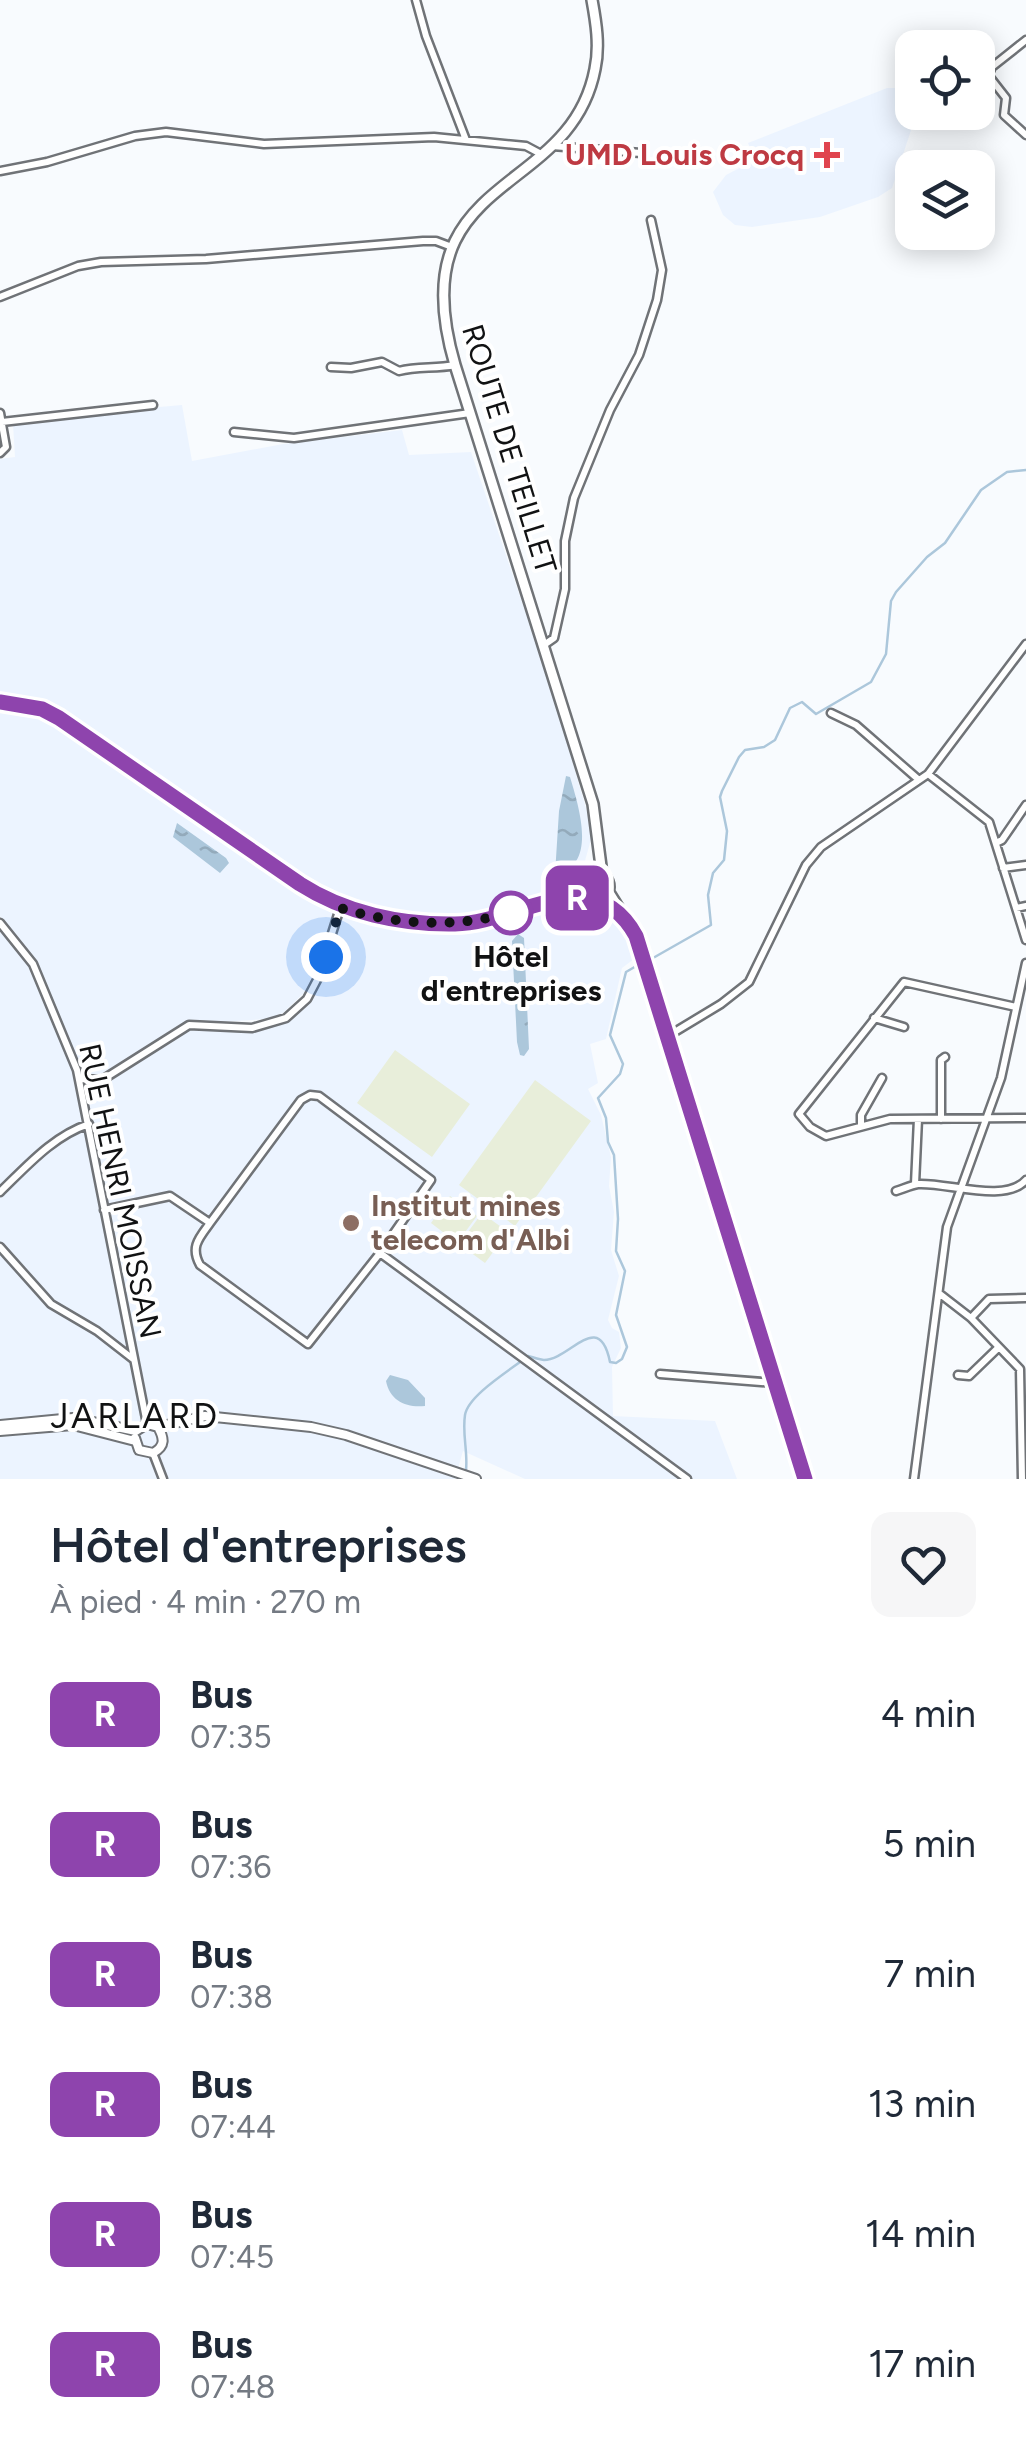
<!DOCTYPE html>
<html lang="fr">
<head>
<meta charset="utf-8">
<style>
	:root { --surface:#fff; --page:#f6f6f7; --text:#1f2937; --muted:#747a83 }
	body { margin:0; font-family:Figtree,sans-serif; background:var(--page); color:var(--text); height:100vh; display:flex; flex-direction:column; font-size:38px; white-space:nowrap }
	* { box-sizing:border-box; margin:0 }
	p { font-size:32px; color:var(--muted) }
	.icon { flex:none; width:55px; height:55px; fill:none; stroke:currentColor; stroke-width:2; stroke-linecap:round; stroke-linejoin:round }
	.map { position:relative; height:1479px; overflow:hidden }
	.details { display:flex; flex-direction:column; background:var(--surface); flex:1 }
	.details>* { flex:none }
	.badge { padding:0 20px; border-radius:15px; font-size:35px; line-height:65px }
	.fabs { position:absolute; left:895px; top:30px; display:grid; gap:20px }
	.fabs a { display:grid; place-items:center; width:100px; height:100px; border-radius:20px; background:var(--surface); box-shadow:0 5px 25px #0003; font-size:50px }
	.you { position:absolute; width:50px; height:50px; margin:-25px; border:8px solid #fff; border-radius:50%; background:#1a73e8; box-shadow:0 0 0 15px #1a73e833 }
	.map>.badge { position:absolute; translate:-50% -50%; box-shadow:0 0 0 5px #fff }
	.round { display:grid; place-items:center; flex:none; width:105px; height:105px; border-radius:20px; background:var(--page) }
	.summary { display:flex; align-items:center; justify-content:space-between; height:170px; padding:0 50px }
	h1 { font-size:48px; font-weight:600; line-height:75px }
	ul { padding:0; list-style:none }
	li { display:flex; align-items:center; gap:30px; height:130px; padding:0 50px }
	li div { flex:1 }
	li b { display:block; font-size:38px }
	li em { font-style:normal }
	li .badge { min-width:110px; font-weight:700; text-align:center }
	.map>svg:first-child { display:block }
	.built { fill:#ecf4ff; fill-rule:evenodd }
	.pitch { fill:#e8eeda }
	.water { fill:url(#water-ripples) }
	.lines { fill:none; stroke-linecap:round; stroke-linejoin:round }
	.stream { stroke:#acc7db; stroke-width:2.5 }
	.minor-casing { stroke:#707377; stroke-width:11 }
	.tertiary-casing { stroke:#707377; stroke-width:12 }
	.secondary-casing { stroke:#707377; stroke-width:14 }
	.minor { stroke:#fff; stroke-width:6 }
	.tertiary { stroke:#fff; stroke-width:8 }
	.secondary { stroke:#fff; stroke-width:9 }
	.line-casing { stroke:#fff; stroke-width:22 }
	.line { stroke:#8e44ad; stroke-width:15 }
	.walk { stroke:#111213; stroke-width:10; stroke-dasharray:0 18 }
	.health-dot { fill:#e0444e; stroke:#fff; stroke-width:4 }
	.stop-dot { fill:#fff; stroke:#8e44ad; stroke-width:5 }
	.education-dot { fill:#8d6e63; stroke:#fff; stroke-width:4 }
	.labels { text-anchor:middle; stroke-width:8; stroke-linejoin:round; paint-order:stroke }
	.health-label { font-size:30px; font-weight:bold; fill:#be3a42; stroke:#fff; text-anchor:end }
	.street-label { font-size:30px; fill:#111213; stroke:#fff }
	.stop-label { font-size:30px; font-weight:bold; fill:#111213; stroke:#fff }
	.education-label { font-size:30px; font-weight:bold; fill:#785e54; stroke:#fff; text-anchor:start }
	.quarter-label { font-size:35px; letter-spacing:2.5px; fill:#111213; stroke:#fff }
</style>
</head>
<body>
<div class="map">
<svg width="1026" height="1479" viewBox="0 0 1026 1479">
	<defs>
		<pattern id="water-ripples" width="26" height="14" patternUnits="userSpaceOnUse" patternTransform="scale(2.5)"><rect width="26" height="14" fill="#acc7db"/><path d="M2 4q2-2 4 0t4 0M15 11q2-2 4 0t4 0" fill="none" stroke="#93aabb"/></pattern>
	</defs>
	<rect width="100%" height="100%" fill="#f8fbfe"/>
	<!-- built -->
	<path class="built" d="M 887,88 L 899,88 L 909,94 L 916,115 L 892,188 L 878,197 L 820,217 L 752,227 L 735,225 L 723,215 L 713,192 L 726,175 L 755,160 L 748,143 Z
		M 182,405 L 192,461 L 283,444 L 402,430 L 409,455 L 471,452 L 549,682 L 593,832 L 583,868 L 572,880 L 580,905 L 612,912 L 620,920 L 634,959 L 622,968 L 606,1039 L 590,1044 L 598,1083 L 588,1089 L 601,1115 L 611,1157 L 609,1186 L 614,1212 L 611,1250 L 619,1276 L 608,1320 L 612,1328 L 619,1332 L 621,1348 L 612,1367 L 613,1416 L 715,1421 L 737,1479 L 525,1479 L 463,1451 L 455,1479 L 0,1479 L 0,921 L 24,944 L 0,916 L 0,459 L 15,457 L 13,424 L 80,414 ZM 306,991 L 315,995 L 303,1010 L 267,1029 L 258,1030 L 219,1022 L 268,1019 L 283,1013 Z"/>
	<!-- pitch -->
	<path class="pitch" d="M 395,1050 L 470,1104 L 432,1157 L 357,1103 Z
		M 535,1080 L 591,1121 L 515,1226 L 459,1185 Z
		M 450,1196 L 477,1216 L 457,1243 L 431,1223 Z
		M 482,1213 L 508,1232 L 485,1263 L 459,1244 Z"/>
	<!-- water -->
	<path class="water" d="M 566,776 L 570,777 C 578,804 599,867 555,874 L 559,811 Z
		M 177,823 L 226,858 L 229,863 L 220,873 L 173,837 Z
		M 518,934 L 524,938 L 529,1049 L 524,1056 L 520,1055 L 517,1042 L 512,941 Z
		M 390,1375 L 408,1380 L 425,1398 L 425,1406 C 406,1408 390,1401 386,1381 Z"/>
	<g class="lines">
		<!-- stream -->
		<path class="stream" d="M 646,962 L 711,925 L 708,895 L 713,873 L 724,860 L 727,831 L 720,797 L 722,791 L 739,757 L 745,750 L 764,747 L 775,740 L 790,708 L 802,702 L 816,714 L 871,682 L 886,654 L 891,601 L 896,592 L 927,557 L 945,543 L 981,490 L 1007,472 L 1026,470
			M 466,1470 C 468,1451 462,1434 465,1415 C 468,1395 512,1369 528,1356 C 532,1357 541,1360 544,1360 C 570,1360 599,1308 610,1362 L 616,1363 L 622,1359 L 627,1347 L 616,1315 L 625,1271 L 616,1251 L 618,1219 L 614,1155 L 608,1142 L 606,1118 L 598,1098 L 620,1074 L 623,1064 L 610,1035 L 626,972 L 638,965"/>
		<defs>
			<path id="minor" d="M 416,0 L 426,36 L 466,140
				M 1026,40 L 992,67 L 988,75 L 1006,98 L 1004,115 L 1026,135
				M 552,146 L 641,153
				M 0,171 L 47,162 L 135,136 L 166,132 L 264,144 L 434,137 L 526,146 L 541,154
				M 0,297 L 78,266 L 101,262 L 206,259 L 423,241 L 436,241 L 452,247
				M 331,367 L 351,368 L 382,362 L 399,371 C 418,366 435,369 455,365
				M 0,413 L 6,447 L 0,453
				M 2,422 L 153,405
				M 234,432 L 294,438 L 470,413
				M 544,645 L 554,638 L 565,589 L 565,541 L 574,498 L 610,410 L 639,355 L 657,300 L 662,270 L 651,220
				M 0,702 L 42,709 L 71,725 L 299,884 L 340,908 L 431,924 L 479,922 L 563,897 L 579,885
				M 831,713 L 856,725 L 919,780
				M 928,774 L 989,822 L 1026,940
				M 996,843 L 1002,840 L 1026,805
				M 1003,868 L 1026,865
				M 564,897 L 585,899
				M 1016,908 L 1026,906
				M 0,923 L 33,964 L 77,1070 L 147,1424
				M 1016,1007 L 904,982 L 799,1114 L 810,1127 L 826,1136 L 890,1119 L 1026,1118
				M 874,1018 L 904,1027
				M 668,1036 L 721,1004 L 749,982 L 806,865 L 821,847 L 928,774 L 1026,644
				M 80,1079 L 102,1080 L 189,1025 L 252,1028 L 286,1018 L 307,999 L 318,978 L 340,908
				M 941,1119 L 941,1060 L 945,1057
				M 861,1125 L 861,1115 L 882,1078
				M 915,1184 L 918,1119
				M 896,1191 C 903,1189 911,1185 918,1184 C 947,1182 1005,1204 1026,1180
				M 0,1192 C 27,1166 53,1136 89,1124
				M 104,1210 L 170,1196 L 210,1223 L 301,1100 L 310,1095 L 319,1096 L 431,1180 L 380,1253 L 308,1344 L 200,1265 C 190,1247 199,1238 210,1223
				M 0,1247 L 51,1304 L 97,1331 L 133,1359
				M 380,1253 L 687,1479
				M 940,1294 L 971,1318 L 1020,1369 L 1022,1479
				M 971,1318 L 989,1299 L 1026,1298
				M 660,1374 L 775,1383
				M 958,1375 L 969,1376 L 999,1347
				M 153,1453 L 163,1479
				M 914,1479 L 947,1227 L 1001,1078 L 1026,963"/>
			<path id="tertiary" d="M 0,1425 L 73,1418 L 136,1431 L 147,1424 L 158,1427 L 205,1416 L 311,1427 L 346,1435 L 476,1479
				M 0,1431 L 73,1425 L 135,1441
				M 135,1438 L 139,1450 L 153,1453 C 166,1446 164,1438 158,1427"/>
			<path id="secondary" d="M 592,0 C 596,22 600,46 595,69 C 570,200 398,171 455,365 L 593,804 L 602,874
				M579 887a15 15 0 1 1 30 0a15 15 0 1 1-30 0Z
				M 608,891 L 636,936 L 805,1479"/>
		</defs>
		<!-- minor casing -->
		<use href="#minor" class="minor-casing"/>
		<!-- tertiary casing -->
		<use href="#tertiary" class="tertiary-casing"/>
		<!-- secondary casing -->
		<use href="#secondary" class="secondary-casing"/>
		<!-- minor -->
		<use href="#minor" class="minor"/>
		<!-- tertiary -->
		<use href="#tertiary" class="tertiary"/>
		<!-- secondary -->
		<use href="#secondary" class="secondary"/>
	</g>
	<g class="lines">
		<defs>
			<path id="line" d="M 0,702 L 42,709 L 59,718 L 300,884 C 345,913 401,925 455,924 C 518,923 594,859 636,936 L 805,1479"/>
		</defs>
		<!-- line casing -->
		<use href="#line" class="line-casing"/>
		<!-- line -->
		<use href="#line" class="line"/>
		<!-- walk -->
		<path class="walk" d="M 326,957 L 340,908 C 401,926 463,929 523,909 L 511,913"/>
	</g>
	<!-- markers -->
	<path class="health-dot" d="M822 140h10v10h10v10h-10v10h-10v-10h-10v-10h10z"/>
	<circle class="stop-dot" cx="511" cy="913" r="20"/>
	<circle class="education-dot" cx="351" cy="1223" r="10"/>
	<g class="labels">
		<!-- health labels -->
		<g class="health-label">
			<text x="804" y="165">UMD Louis Crocq</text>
		</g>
		<!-- street labels -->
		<g class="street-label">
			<text transform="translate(509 449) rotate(73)" y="10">ROUTE DE TEILLET</text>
			<text transform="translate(120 1191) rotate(78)" y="10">RUE HENRI MOISSAN</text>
		</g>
		<!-- stop labels -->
		<g class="stop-label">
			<text x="511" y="967">Hôtel<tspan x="511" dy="34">d'entreprises</tspan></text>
		</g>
		<!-- education labels -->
		<g class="education-label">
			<text x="371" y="1216">Institut mines<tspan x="371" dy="34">telecom d'Albi</tspan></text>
		</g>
		<!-- quarter labels -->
		<g class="quarter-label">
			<text x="135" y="1428">JARLARD</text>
		</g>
	</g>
</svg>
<div class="fabs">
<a><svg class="icon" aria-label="locate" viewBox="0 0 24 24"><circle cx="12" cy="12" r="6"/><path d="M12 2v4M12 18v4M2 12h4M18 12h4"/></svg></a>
<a><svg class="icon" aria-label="layers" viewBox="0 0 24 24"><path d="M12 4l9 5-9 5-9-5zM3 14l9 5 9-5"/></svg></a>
</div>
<div class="you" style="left:326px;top:957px"></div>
<b class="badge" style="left:577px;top:898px;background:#8e44ad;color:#fff">R</b>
</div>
<section class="details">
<div class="summary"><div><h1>Hôtel d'entreprises</h1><p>À pied · 4 min · 270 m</p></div><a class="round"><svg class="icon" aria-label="heart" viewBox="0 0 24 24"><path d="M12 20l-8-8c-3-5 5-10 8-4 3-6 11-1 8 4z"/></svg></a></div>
<ul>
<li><span class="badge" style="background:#8e44ad;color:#fff">R</span><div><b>Bus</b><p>07:35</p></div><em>4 min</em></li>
<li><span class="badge" style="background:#8e44ad;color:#fff">R</span><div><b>Bus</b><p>07:36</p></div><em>5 min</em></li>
<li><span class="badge" style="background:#8e44ad;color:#fff">R</span><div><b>Bus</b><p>07:38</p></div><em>7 min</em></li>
<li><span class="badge" style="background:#8e44ad;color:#fff">R</span><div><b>Bus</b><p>07:44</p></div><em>13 min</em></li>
<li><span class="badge" style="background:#8e44ad;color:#fff">R</span><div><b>Bus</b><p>07:45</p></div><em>14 min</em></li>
<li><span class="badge" style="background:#8e44ad;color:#fff">R</span><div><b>Bus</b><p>07:48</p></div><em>17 min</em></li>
</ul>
</section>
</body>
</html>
